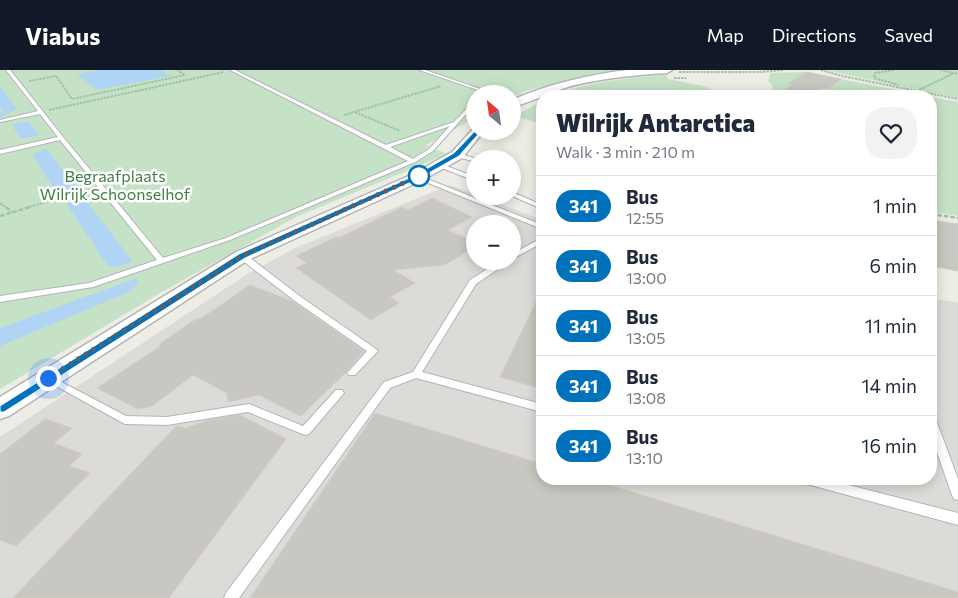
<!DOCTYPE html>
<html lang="en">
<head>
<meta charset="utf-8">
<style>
	:root { --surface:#fff; --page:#f2f2f3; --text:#1f2937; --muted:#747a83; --line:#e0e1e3; --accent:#111827 }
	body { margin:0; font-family:Commissioner,sans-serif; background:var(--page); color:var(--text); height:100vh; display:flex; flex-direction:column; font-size:19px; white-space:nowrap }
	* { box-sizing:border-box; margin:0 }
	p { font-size:16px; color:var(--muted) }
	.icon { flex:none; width:28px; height:28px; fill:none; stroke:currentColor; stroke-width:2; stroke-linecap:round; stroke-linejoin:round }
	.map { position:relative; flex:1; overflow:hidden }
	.panel { position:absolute; left:536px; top:20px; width:401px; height:395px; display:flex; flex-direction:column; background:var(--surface); border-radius:20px; box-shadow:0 2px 12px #0003 }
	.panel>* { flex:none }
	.badge { padding:0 10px; border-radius:16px; font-size:18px; line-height:32px }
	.needle { width:32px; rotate:331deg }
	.buttons { position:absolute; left:466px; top:15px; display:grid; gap:10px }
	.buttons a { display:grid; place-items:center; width:55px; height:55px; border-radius:50%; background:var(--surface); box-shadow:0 2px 12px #0003; font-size:25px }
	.you { position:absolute; width:25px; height:25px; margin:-12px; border:4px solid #fff; border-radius:50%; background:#1a73e8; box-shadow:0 0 0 8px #1a73e833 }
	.map>.badge { position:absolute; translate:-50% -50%; box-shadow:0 0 0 2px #fff }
	.round { display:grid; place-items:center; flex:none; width:52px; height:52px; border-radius:20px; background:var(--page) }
	.headline { display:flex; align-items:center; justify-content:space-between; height:85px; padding:0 20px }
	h1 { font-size:24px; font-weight:800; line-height:38px }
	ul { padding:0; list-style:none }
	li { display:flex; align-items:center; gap:15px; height:60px; padding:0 20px; border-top:1px solid var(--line) }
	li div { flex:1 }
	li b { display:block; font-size:19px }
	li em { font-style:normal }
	li .badge { min-width:55px; font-weight:700; text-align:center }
	header { display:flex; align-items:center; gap:30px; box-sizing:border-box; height:70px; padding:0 25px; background:var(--accent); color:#fff }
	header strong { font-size:24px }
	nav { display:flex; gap:28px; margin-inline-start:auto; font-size:18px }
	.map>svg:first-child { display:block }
	.industrial { fill:#dcdbd7; fill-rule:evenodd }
	.green { fill:#c5e2c6 }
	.water { fill:#afd4f4 }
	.building { fill:#c9c7c2; stroke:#d1cdc4 }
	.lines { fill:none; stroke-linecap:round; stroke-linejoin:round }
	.service-casing { stroke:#b2b5b8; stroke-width:2 }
	.tertiary-casing { stroke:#b2b5b8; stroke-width:3 }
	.path-far1 { stroke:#9fc2aa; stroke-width:2; stroke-dasharray:2.5 1; stroke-linecap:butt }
	.path { stroke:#9fc2aa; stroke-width:2.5; stroke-dasharray:4.5 2; stroke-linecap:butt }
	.service { fill:#fff; fill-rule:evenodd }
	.tertiary { fill:#fff; fill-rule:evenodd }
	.line { fill:#0072bc; stroke:#fff }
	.walk { stroke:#5d6064; stroke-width:5; stroke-dasharray:0 9 }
	.stop-dot { fill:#fff; stroke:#0072bc; stroke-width:2.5 }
	.labels { text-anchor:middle; stroke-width:5; stroke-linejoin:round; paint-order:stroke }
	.far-park-label { font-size:16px; fill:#407f44; stroke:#fff }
</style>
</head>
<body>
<header>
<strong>Viabus</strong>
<nav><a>Map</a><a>Directions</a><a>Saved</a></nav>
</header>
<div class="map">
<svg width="958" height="528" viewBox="0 0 958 528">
	<rect width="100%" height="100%" fill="#edece5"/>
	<!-- industrial -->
	<path class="industrial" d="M 450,115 L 475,124 L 475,126 L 480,126 L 542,150 L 542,409 L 931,409 L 931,228 L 958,233 L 958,528 L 0,528 L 0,367 L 249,203 L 295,178 ZM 475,154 L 512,154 L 512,191 L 475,191 Z"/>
	<!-- green -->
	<path class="green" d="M 0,0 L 620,0 L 596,3 L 523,22 L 513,28 L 512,24 L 475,24 L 475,48 L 426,75 L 447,84 L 296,147 L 162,222 L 0,319 Z
		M 839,0 L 958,0 L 958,28 L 829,1 Z
		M 803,2 L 928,26 L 553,26 C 589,11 627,8 666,5 L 668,9 L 703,16 L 723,25 L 771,24 L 773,16 L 768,11 L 771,3 Z
		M 931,27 L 958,32 L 958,146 L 931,141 Z
		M 542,31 L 542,54 L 515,46 Z"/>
	<!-- water -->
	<path class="water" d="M 99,0 L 161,0 L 170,6 L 97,20 L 77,4 Z
		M 0,17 L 16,37 L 15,40 L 0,48 L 0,44 L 3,43 L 0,37 Z
		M 28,51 L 39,65 L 21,69 L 12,55 Z
		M 46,79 L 78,120 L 59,124 L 56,122 L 32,84 Z
		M 82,125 L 133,192 L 116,197 L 108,196 L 64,130 Z
		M 137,208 L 138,214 L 129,222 L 0,276 L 0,258 Z"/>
	<!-- building -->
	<path class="building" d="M 806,2 L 841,9 L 828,19 L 820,18 L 811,26 L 778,26 L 792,15 L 788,14 Z
		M 432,128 L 472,147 L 448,160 L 475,173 L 475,177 L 444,195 L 393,200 L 415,213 L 390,227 L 399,233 L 371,250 L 296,198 L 307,193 L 296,186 L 336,167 L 339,168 L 402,137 L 408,140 Z
		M 931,150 L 958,154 L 958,201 L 931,196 Z
		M 250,215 L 292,231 L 364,281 L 345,303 L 301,346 L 259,325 L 228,332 L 227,323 L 193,305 L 152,336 L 138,339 L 97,318 L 159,277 L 161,273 L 196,249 L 202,248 Z
		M 542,219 L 542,319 L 500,307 Z
		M 375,343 L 542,394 L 542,409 L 590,409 L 958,522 L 958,528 L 250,528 Z
		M 240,345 L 286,369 L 169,528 L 13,528 L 176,356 L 186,358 L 209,350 Z
		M 45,349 L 72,358 L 54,373 L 82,384 L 69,396 L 90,403 L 16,476 L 0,470 L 0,384 Z"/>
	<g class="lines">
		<defs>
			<path id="service" d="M 6,0 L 10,0 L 63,67 L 163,188 L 226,168 L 408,91 L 230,0 L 235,0 L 386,75 L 454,52 L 475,30 L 475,34 L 433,81 L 415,92 L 230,170 L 93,217 L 0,232 L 0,226 L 89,213 L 157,190 L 60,70 L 0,84 L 0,80 L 58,67 L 40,44 L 0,52 L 0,50 L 38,41 ZM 450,56 L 429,79 L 413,89 L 390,77 Z
				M 419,0 L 425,0 L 486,21 L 484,24 L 479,24 L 481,21 Z
				M 457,83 L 474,88 L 475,89 L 472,91 L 455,86 L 455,84 Z
				M 439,93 L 475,107 L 475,111 L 437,96 L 436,95 Z
				M 416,106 L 420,106 L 542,155 L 542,159 L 416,108 Z
				M 512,122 L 542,135 L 542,139 L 512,126 Z
				M 542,168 L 542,173 L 512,189 L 512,184 Z
				M 239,184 L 245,184 L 301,227 L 376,279 L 378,281 L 376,283 L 355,305 L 349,305 L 347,303 L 349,301 L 367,281 L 295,231 L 239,188 Z
				M 500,191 L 510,191 L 476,214 L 422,302 L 542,334 L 542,342 L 416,308 L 390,318 L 239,528 L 224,528 L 226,523 L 384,312 L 413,302 L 470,210 Z
				M 48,305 L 126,346 L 167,347 L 249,334 L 303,356 L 336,320 L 342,320 L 344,323 L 309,364 L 305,365 L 248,342 L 167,355 L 125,354 L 45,310 L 43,308 L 45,306 Z
				M 931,346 L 935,347 L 936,350 L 958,409 L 958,430 L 954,429 L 952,425 L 931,365 Z
				M 801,409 L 825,409 L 958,443 L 958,455 L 807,414 L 803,413 Z"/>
			<path id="tertiary" d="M 627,0 L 672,0 L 667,3 C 635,5 602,8 571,16 C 551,22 532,32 512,37 L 512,30 C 549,14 587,5 627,0 Z
				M 474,58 L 475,61 L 484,61 L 462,88 L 423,110 L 248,190 L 9,346 L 0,349 L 0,327 L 236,182 L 413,104 L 452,82 Z"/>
		</defs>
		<!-- service casing -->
		<use href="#service" class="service-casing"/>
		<!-- tertiary casing -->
		<use href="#tertiary" class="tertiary-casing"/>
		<!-- path-far1 -->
		<path class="path-far1" d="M 821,0 L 842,6 L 958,29
			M 894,0 L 875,3 L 874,8 L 899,15
			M 941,0 L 958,4
			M 679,2 L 761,2 L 783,0
			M 674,8 L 686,8
			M 29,11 L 56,6 L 72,29 L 185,5 L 177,0
			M 919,20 L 954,3
			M 574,23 L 603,26
			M 603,26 L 623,23 L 628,25 L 622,26
			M 49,40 L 224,2
			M 355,42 L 400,61
			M 344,45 L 441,16
			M 0,133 L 7,138
			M 26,138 L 91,119"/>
		<!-- path -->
		<path class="path" d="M 6,137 L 12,142
			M 931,144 L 958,148
			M 0,146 L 30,137"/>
		<!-- service -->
		<use href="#service" class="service"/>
		<!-- tertiary -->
		<use href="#tertiary" class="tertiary"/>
	</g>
	<!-- line -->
	<path class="line" d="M 476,60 L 481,61 L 459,86 L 420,108 L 245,188 L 4,342 L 0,342 L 0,336 L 239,184 L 416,105 L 454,83 Z"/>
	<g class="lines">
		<!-- walk -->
		<path class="walk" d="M 48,308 L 242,186 L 419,106"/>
	</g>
	<!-- markers -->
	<circle class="stop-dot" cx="419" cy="106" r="10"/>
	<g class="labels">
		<!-- far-park labels -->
		<g class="far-park-label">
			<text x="115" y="112">Begraafplaats<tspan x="115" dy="18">Wilrijk Schoonselhof</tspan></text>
		</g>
	</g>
</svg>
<div class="buttons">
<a><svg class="needle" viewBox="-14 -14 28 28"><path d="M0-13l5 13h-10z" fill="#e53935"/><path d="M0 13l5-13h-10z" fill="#747a83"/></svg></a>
<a>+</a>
<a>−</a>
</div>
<div class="you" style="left:48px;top:308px"></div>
<section class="panel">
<div class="headline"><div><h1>Wilrijk Antarctica</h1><p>Walk · 3 min · 210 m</p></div><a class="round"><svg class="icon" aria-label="heart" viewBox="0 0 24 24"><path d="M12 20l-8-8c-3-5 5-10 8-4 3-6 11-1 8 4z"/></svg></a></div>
<ul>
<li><span class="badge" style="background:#0072bc;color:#fff">341</span><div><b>Bus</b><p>12:55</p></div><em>1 min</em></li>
<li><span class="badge" style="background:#0072bc;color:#fff">341</span><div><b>Bus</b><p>13:00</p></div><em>6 min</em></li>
<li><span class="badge" style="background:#0072bc;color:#fff">341</span><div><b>Bus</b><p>13:05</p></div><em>11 min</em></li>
<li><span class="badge" style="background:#0072bc;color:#fff">341</span><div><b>Bus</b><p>13:08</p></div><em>14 min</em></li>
<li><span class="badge" style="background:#0072bc;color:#fff">341</span><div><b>Bus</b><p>13:10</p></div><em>16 min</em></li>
</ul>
</section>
</div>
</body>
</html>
